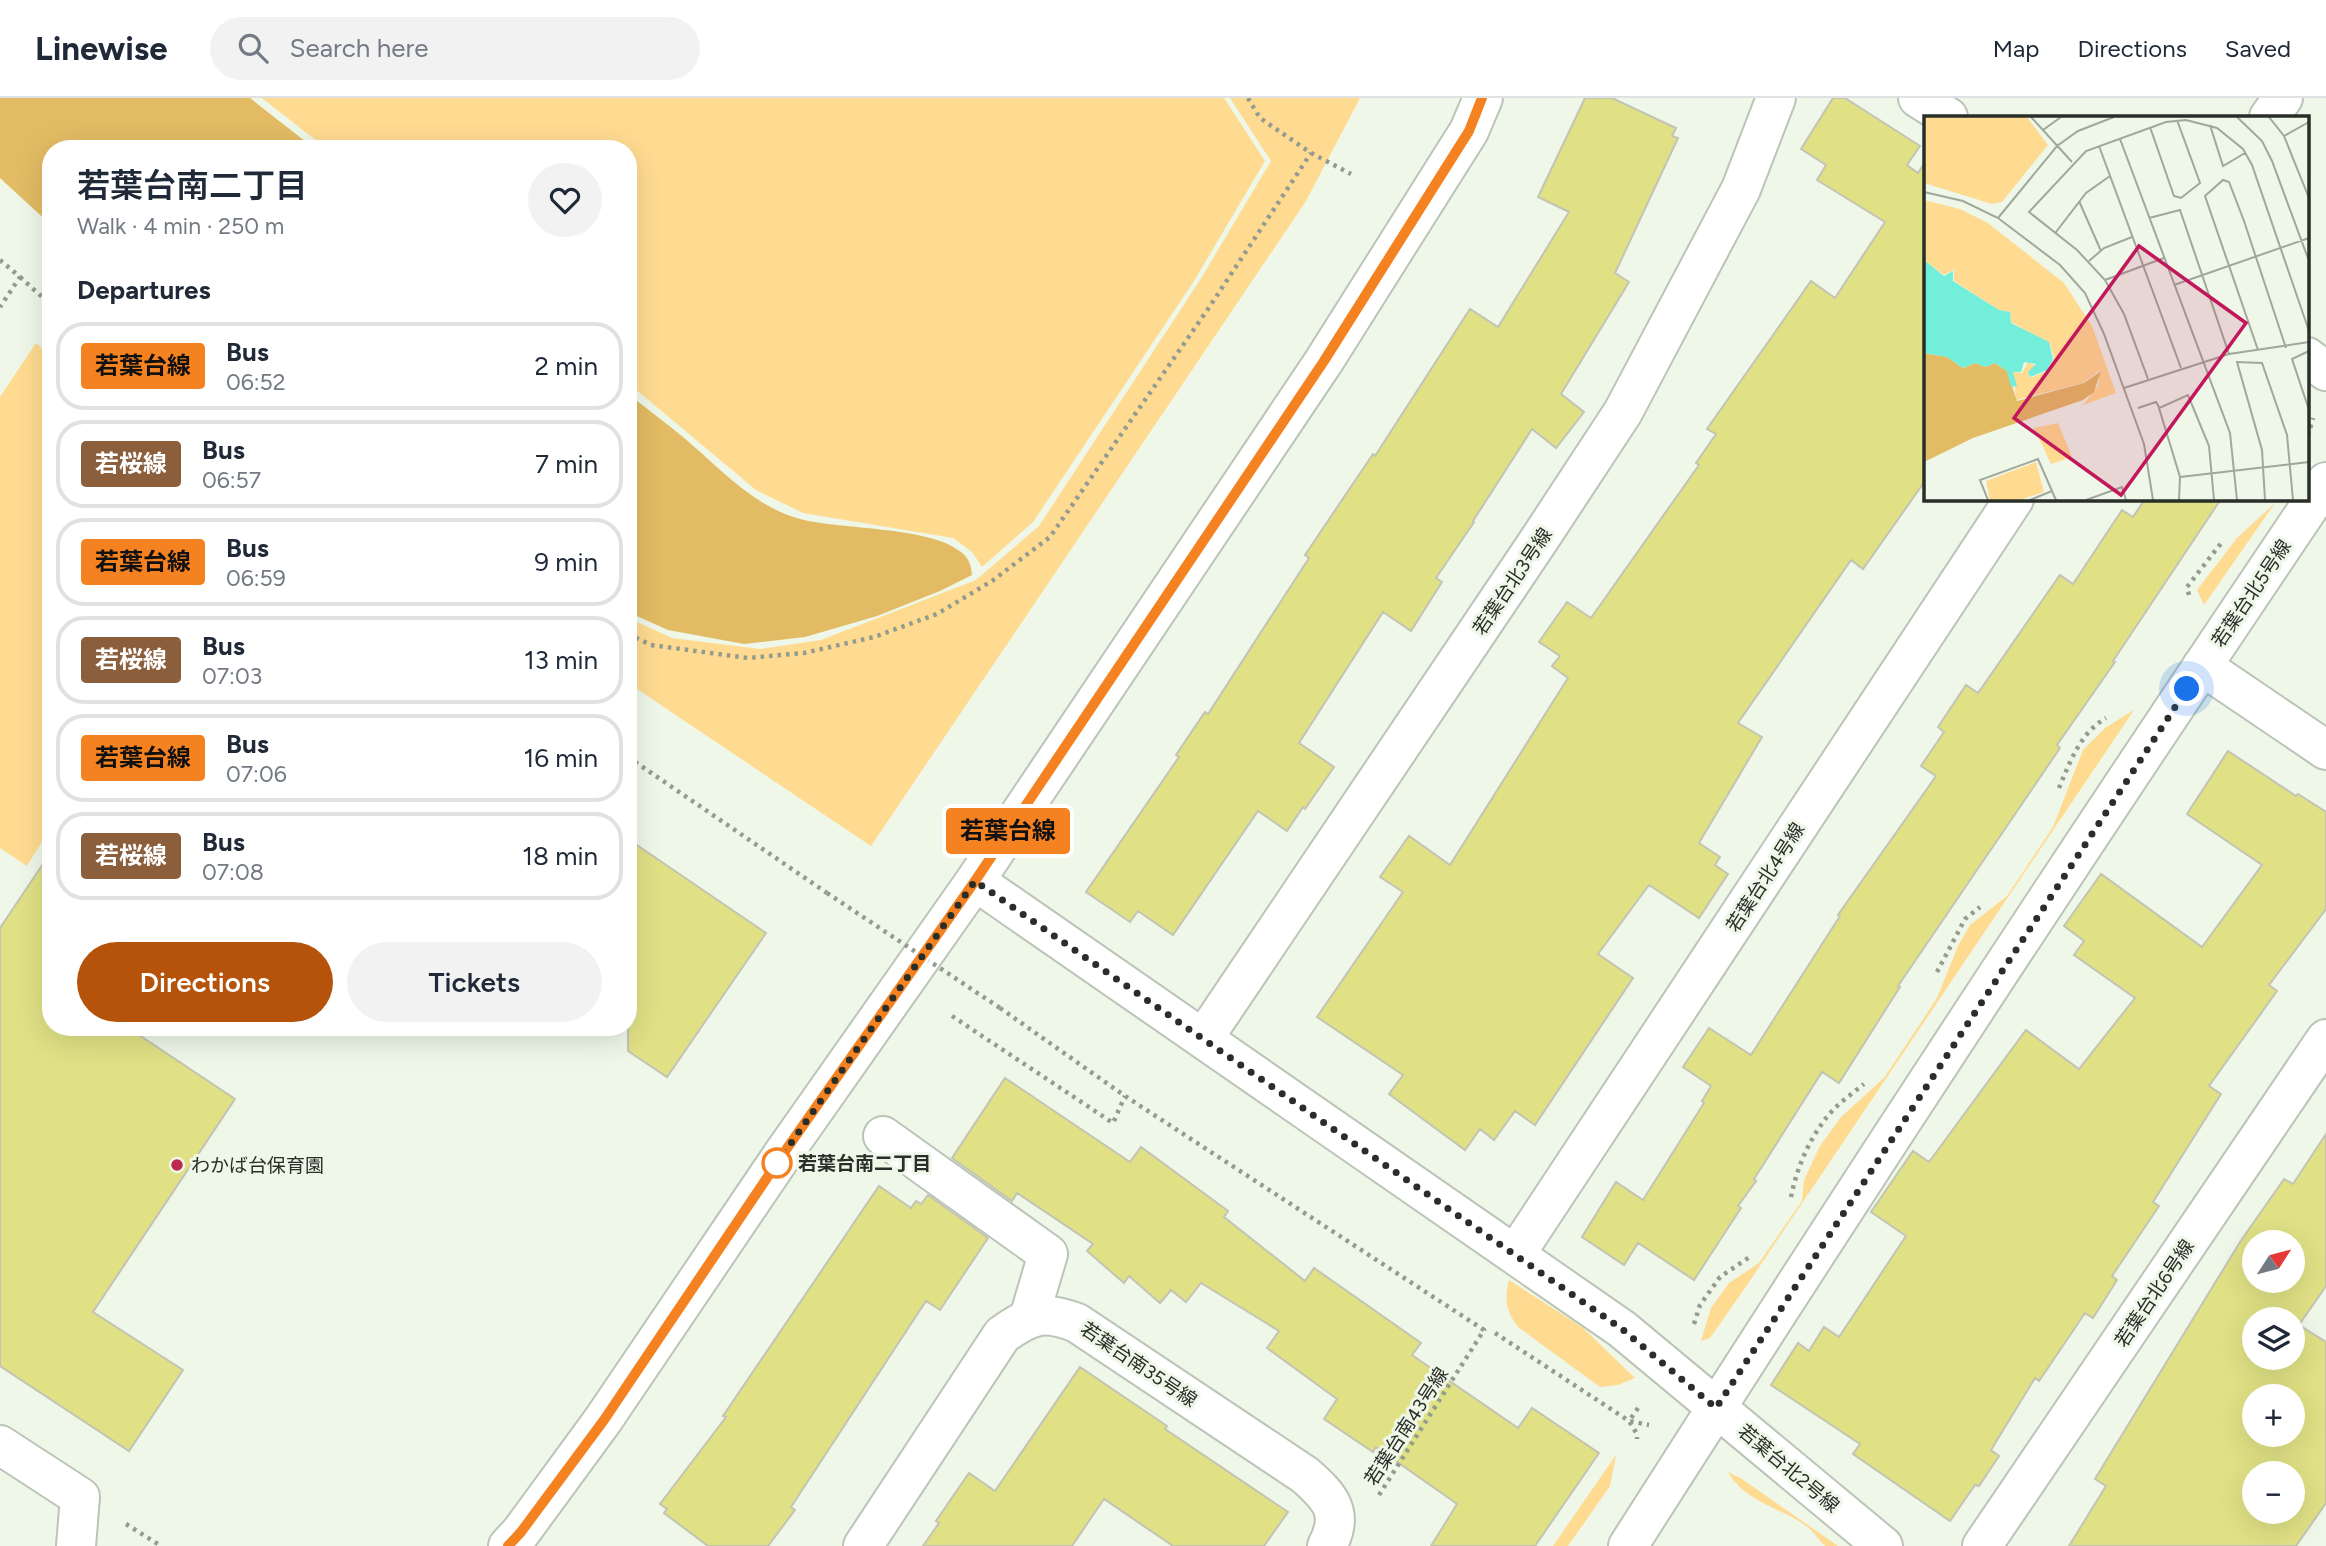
<!DOCTYPE html>
<html lang="en">
<head>
<meta charset="utf-8">
<style>
	:root { --surface:#fff; --page:#f2f2f3; --text:#1f2937; --muted:#747a83; --line:#e0e1e3; --accent:#b45309 }
	body { margin:0; font-family:Figtree,"Noto Sans JP",sans-serif; background:var(--page); color:var(--text); height:100vh; display:flex; flex-direction:column; font-size:26px; white-space:nowrap }
	* { box-sizing:border-box; margin:0 }
	p { font-size:23px; color:var(--muted) }
	.icon { flex:none; width:38px; height:38px; fill:none; stroke:currentColor; stroke-width:2; stroke-linecap:round; stroke-linejoin:round }
	.map { position:relative; flex:1; overflow:hidden }
	.side { position:absolute; left:42px; top:42px; width:595px; height:896px; display:flex; flex-direction:column; background:var(--surface); border-radius:28px; box-shadow:0 7px 28px #0002 }
	.side>* { flex:none }
	.badge { padding:0 14px; border-radius:5px; font-size:24px; line-height:46px }
	.needle { width:46px; rotate:54deg }
	.buttons { position:absolute; left:2242px; top:1132px; display:grid; gap:14px }
	.buttons a { display:grid; place-items:center; width:63px; height:63px; border-radius:50%; background:var(--surface); box-shadow:0 7px 28px #0002; font-size:35px }
	.you { position:absolute; width:35px; height:35px; margin:-18px; border:5px solid #fff; border-radius:50%; background:#1a73e8; box-shadow:0 0 0 10px #1a73e833 }
	.map>.badge { position:absolute; translate:-50% -50%; box-shadow:0 0 0 4px #fff }
	h2 { padding:0 35px; font-size:26px; line-height:63px }
	.round { display:grid; place-items:center; flex:none; width:74px; height:74px; border-radius:37px; background:var(--page) }
	.overview { display:flex; align-items:center; justify-content:space-between; height:119px; padding:0 35px }
	h1 { font-size:33px; font-weight:600; line-height:52px }
	.cta { display:flex; gap:14px; margin-top:auto; padding:14px 35px }
	.cta a { flex:1; height:80px; border-radius:42px; background:var(--accent); color:#fff; font-size:28px; font-weight:600; line-height:80px; text-align:center }
	.cta a+a { background:var(--page); color:var(--text) }
	ul { padding:0; list-style:none }
	li { display:flex; align-items:center; gap:21px; height:88px; margin:0 14px 10px; padding:0 21px; border:4px solid var(--line); border-radius:28px }
	li div { flex:1 }
	li b { display:block; font-size:26px }
	li em { font-style:normal }
	li .badge { min-width:77px; font-weight:700; text-align:center }
	header { display:flex; align-items:center; gap:42px; box-sizing:border-box; height:98px; padding:0 35px; background:var(--surface); border-bottom:2px solid var(--line) }
	header strong { font-size:33px }
	nav { display:flex; gap:38px; margin-inline-start:auto; font-size:24px }
	.search { width:490px; height:63px; background:var(--page); display:flex; align-items:center; gap:18px; box-sizing:border-box; padding:0 24px; border-radius:38px; color:var(--muted); font-size:26px }
	.map>svg:first-child { display:block }
	.green { fill:#ffdb91 }
	.forest { fill:#e3bb64 }
	.building { fill:#e0e185; stroke:#c3c4b4; stroke-width:2; fill-rule:evenodd }
	.lines { fill:none; stroke-linecap:round; stroke-linejoin:round }
	.minor-casing { stroke:#bbc4b6; stroke-width:42 }
	.path { stroke:#949b90; stroke-width:4.5; stroke-dasharray:3.5 5; stroke-linecap:butt }
	.minor { stroke:#fff; stroke-width:38 }
	.path-bridge { stroke:#949b90; stroke-width:4.5; stroke-dasharray:3.5 5; stroke-linecap:butt }
	.line-casing { stroke:#fff; stroke-width:16 }
	.line { stroke:#f58220; stroke-width:10 }
	.walk { stroke:#2a2e28; stroke-width:7; stroke-dasharray:0 12.6 }
	.stop-dot { fill:#fff; stroke:#f58220; stroke-width:3.5 }
	.poi-dot { fill:#bb2b51; stroke:#eef7e8; stroke-width:2.5 }
	.labels { text-anchor:middle; stroke-width:6; stroke-linejoin:round; paint-order:stroke }
	.street-label { font-size:19px; fill:#2a2e28; stroke:#eef7e8 }
	.stop-label { font-size:19px; font-weight:bold; fill:#2a2e28; stroke:#eef7e8; text-anchor:start }
	.poi-label { font-size:19px; fill:#2a2e28; stroke:#eef7e8; text-anchor:start }
	.inset-road { fill:none; stroke:#a0a79b; stroke-width:2 }
	.view { fill:#c2185b; fill-opacity:0.15; stroke:#c2185b; stroke-width:3.5 }
	.inset-edge { fill:none; stroke:#2a2e28; stroke-width:3.5 }
</style>
</head>
<body>
<header>
<strong>Linewise</strong>
<div class="search"><svg class="icon" aria-label="search" viewBox="0 0 24 24"><circle cx="10" cy="10" r="6"/><path d="M15 15l6 6"/></svg>Search here</div>
<nav><a>Map</a><a>Directions</a><a>Saved</a></nav>
</header>
<div class="map">
<svg width="2326" height="1448" viewBox="0 0 2326 1448">
	<rect width="100%" height="100%" fill="#eef7e8"/>
	<!-- green -->
	<path class="green" d="M 262,0 L 1224,0 L 1265,63 L 1194,183 L 1033,424 L 982,469 L 972,454 L 953,440 L 803,415 L 756,392 L 628,285 L 628,51 L 327,51 Z
		M 1230,0 L 1360,0 L 1306,103 L 871,748 L 628,585 L 628,520 L 672,540 L 760,551 L 821,542 L 976,482 L 1039,428 L 1200,182 L 1271,63 Z
		M 36,245 L 51,258 L 51,729 L 27,768 L 0,750 L 0,299 Z
		M 2275,405 L 2204,507 L 2197,492 L 2237,440 Z
		M 2134,612 L 1747,1187 L 1710,1240 L 1701,1243 L 1711,1210 L 1729,1185 L 1759,1165 L 1802,1103 L 1804,1082 L 1820,1048 L 1841,1019 L 1884,980 L 1937,900 L 1958,848 L 1970,827 L 2007,798 L 2053,729 L 2083,652 L 2105,630 Z
		M 1509,1182 L 1582,1229 L 1635,1280 L 1618,1287 L 1600,1289 L 1518,1229 C 1506,1213 1504,1202 1509,1182 Z
		M 1616,1357 L 1610,1388 L 1568,1448 L 1553,1448 Z
		M 1728,1374 L 1742,1381 L 1838,1448 L 1825,1448 C 1820,1443 1815,1436 1810,1431 C 1784,1410 1745,1405 1728,1374 Z"/>
	<!-- forest -->
	<path class="forest" d="M 0,0 L 250,0 L 315,51 L 51,51 L 51,127 L 0,80 Z
		M 628,296 C 646,310 665,324 683,339 C 719,369 752,408 800,421 C 842,432 929,428 961,454 C 969,460 971,467 972,477 L 940,493 L 877,518 L 805,539 L 744,546 L 668,532 L 628,514 Z"/>
	<!-- building -->
	<path class="building" d="M 1585,0 L 1612,0 L 1676,30 L 1672,38 L 1678,40 L 1615,175 L 1629,184 L 1561,296 L 1584,314 L 1556,350 L 1532,331 L 1473,423 L 1474,424 L 1436,480 L 1442,484 L 1411,533 L 1383,514 L 1299,645 L 1334,669 L 1305,711 L 1303,709 L 1287,733 L 1258,713 L 1173,837 L 1138,813 L 1130,824 L 1086,794 L 1179,659 L 1176,657 L 1205,614 L 1208,616 L 1309,460 L 1305,457 L 1373,356 L 1375,358 L 1470,211 L 1498,229 L 1569,114 L 1538,99 Z
		M 1833,0 L 1845,0 L 1920,48 L 1907,67 L 1918,75 L 1925,64 L 1925,383 L 1863,471 L 1851,462 L 1738,625 L 1762,639 L 1699,745 L 1720,759 L 1715,767 L 1728,776 L 1699,820 L 1649,787 L 1598,856 L 1633,880 L 1535,1027 L 1515,1013 L 1494,1042 L 1480,1031 L 1465,1052 L 1389,996 L 1403,977 L 1317,919 L 1403,794 L 1380,779 L 1409,738 L 1450,767 L 1568,580 L 1552,568 L 1560,558 L 1539,544 L 1567,504 L 1591,520 L 1699,367 L 1696,365 L 1716,336 L 1707,331 L 1811,183 L 1835,200 L 1885,124 L 1817,82 L 1826,67 L 1801,51 Z
		M 2145,401 L 2221,401 L 2113,563 L 2115,564 L 2057,647 L 2060,650 L 1898,888 L 1900,889 L 1839,985 L 1822,974 L 1754,1081 L 1756,1083 L 1738,1108 L 1741,1110 L 1694,1182 L 1638,1145 L 1624,1167 L 1582,1139 L 1616,1084 L 1643,1102 L 1704,1005 L 1702,1003 L 1711,988 L 1683,969 L 1709,930 L 1751,957 L 1840,818 L 1838,817 L 1936,678 L 1921,668 L 1944,634 L 1938,629 L 1966,587 L 1978,595 L 2060,477 L 2073,486 L 2122,412 L 2133,419 Z
		M 2228,653 L 2296,698 L 2298,696 L 2326,714 L 2326,811 L 2269,887 L 2277,893 L 2209,988 L 2221,996 L 2153,1104 L 2159,1108 L 2112,1178 L 2117,1182 L 2093,1220 L 2085,1215 L 2039,1283 L 2035,1280 L 1991,1352 L 1999,1358 L 1979,1388 L 1975,1387 L 1950,1423 L 1853,1356 L 1860,1346 L 1771,1287 L 1798,1245 L 1809,1253 L 1824,1229 L 1839,1239 L 1906,1138 L 1871,1114 L 1913,1053 L 1929,1064 L 2026,932 L 2079,971 L 2135,900 L 2074,857 L 2084,843 L 2064,828 L 2101,776 L 2202,849 L 2262,767 L 2187,716 Z
		M 628,741 L 766,835 L 667,979 L 628,953 Z
		M 51,754 L 51,929 L 127,929 L 235,1001 L 93,1214 L 183,1272 L 129,1353 L 0,1268 L 0,830 Z
		M 1005,980 L 1130,1064 L 1141,1049 L 1228,1113 L 1224,1119 L 1305,1183 L 1314,1170 L 1421,1245 L 1412,1257 L 1518,1330 L 1532,1310 L 1599,1355 L 1535,1448 L 1431,1448 L 1457,1406 L 1376,1349 L 1373,1354 L 1324,1321 L 1337,1301 L 1267,1250 L 1279,1233 L 1201,1185 L 1186,1204 L 1171,1192 L 1160,1205 L 1129,1178 L 1124,1185 L 1087,1153 L 1093,1146 L 1017,1095 L 1012,1103 L 952,1060 Z
		M 2326,1036 L 2326,1188 L 2299,1227 L 2326,1244 L 2326,1405 L 2296,1448 L 2069,1448 L 2106,1388 L 2095,1381 L 2240,1144 L 2284,1081 L 2293,1086 ZM 2254,1144 L 2292,1144 L 2292,1183 L 2254,1183 ZM 2254,1222 L 2292,1222 L 2292,1260 L 2254,1260 ZM 2254,1298 L 2292,1298 L 2292,1337 L 2254,1337 ZM 2254,1376 L 2292,1376 L 2292,1414 L 2254,1414 Z
		M 879,1088 L 911,1110 L 916,1103 L 921,1106 L 928,1097 L 988,1140 L 940,1212 L 926,1203 L 791,1409 L 795,1412 L 768,1448 L 708,1448 L 664,1415 L 667,1411 L 660,1406 L 726,1319 L 723,1318 Z
		M 1080,1269 L 1167,1328 L 1165,1331 L 1288,1414 L 1264,1448 L 1173,1448 L 1104,1401 L 1072,1448 L 923,1448 L 939,1425 L 936,1423 L 969,1375 L 995,1393 Z"/>
	<g class="lines">
		<defs>
			<path id="minor" d="M 1918,0 L 1948,19
				M 2269,19 L 2283,0
				M 2307,259 L 2326,273
				M 2202,568 L 2326,652
				M 975,783 L 1622,1231 L 1883,1448
				M 1203,941 L 1539,442 L 1623,314 L 1741,91 L 1776,0
				M 883,1038 L 1048,1156 L 1029,1220
				M 1515,1157 L 2014,401
				M 0,1347 L 80,1399 L 76,1448
				M 508,1448 L 521,1434 L 603,1322 L 783,1056 L 975,783 L 1324,263 L 1469,33 L 1483,0
				M 863,1448 L 1002,1237 C 1031,1216 1044,1212 1077,1225 L 1305,1377 C 1330,1399 1345,1415 1327,1448
				M 1628,1448 C 1856,1090 2089,735 2326,384
				M 1982,1448 L 2326,941"/>
		</defs>
		<!-- minor casing -->
		<use href="#minor" class="minor-casing"/>
		<!-- path -->
		<path class="path" d="M 1248,0 L 1260,20 L 1311,55 L 1351,76
			M 0,162 L 20,179 L 0,209
			M 20,179 L 51,207
			M 2308,338 L 2313,320
			M 2189,497 L 2187,489 L 2222,444
			M 628,536 L 651,547 L 748,560 L 804,555 L 874,539 L 937,516 L 992,483 L 1050,439 L 1208,211 L 1311,55
			M 628,659 L 827,795
			M 2059,690 C 2070,664 2080,635 2106,620
			M 1937,874 L 1965,821 L 1980,809
			M 1000,910 L 1125,998 L 1484,1232 L 1379,1397
			M 952,918 L 1113,1025 L 1125,998
			M 1791,1099 C 1797,1068 1812,1034 1834,1011 C 1843,1002 1854,994 1864,986
			M 1694,1226 L 1700,1207 L 1720,1179 L 1751,1158
			M 1495,1235 L 1629,1323 L 1637,1336 L 1637,1341
			M 1638,1310 L 1629,1323 L 1649,1327
			M 126,1426 L 161,1448"/>
		<!-- minor -->
		<use href="#minor" class="minor"/>
		<!-- path-bridge -->
		<path class="path-bridge" d="M 827,795 L 1000,910"/>
	</g>
	<g class="lines">
		<defs>
			<path id="line" d="M 508,1448 L 521,1434 L 604,1322 L 783,1056 L 975,783 L 1324,263 L 1469,33 L 1482,0"/>
		</defs>
		<!-- line casing -->
		<use href="#line" class="line-casing"/>
		<!-- line -->
		<use href="#line" class="line"/>
		<!-- walk -->
		<path class="walk" d="M 777,1065 L 975,783 L 1622,1231 L 1716,1310 L 2187,591"/>
	</g>
	<!-- markers -->
	<circle class="stop-dot" cx="777" cy="1065" r="14"/>
	<circle class="poi-dot" cx="177" cy="1067" r="7"/>
	<g class="labels">
		<!-- street labels -->
		<g class="street-label">
			<text transform="translate(1512 483) rotate(-56)" y="7">若葉台北3号線</text>
			<text transform="translate(2251 495) rotate(-56)" y="7">若葉台北5号線</text>
			<text transform="translate(1765 779) rotate(-57)" y="7">若葉台北4号線</text>
			<text transform="translate(2154 1195) rotate(-56)" y="7">若葉台北6号線</text>
			<text transform="translate(1139 1266) rotate(34)" y="7">若葉台南35号線</text>
			<text transform="translate(1406 1328) rotate(-57)" y="7">若葉台南43号線</text>
			<text transform="translate(1789 1370) rotate(40)" y="7">若葉台北2号線</text>
		</g>
		<!-- stop labels -->
		<g class="stop-label">
			<text x="798" y="1072">若葉台南二丁目</text>
		</g>
		<!-- poi labels -->
		<g class="poi-label">
			<text x="191" y="1074">わかば台保育園</text>
		</g>
	</g>
	<!-- overview -->
	<g transform="translate(1924 18)">
		<rect width="385" height="385" fill="#eef7e8"/>
		<path d="M 0,1 L 103,1 L 124,29 L 78,86 L 68,88 L 0,67 ZM 0,84 L 36,93 L 64,107 L 140,167 L 168,210 L 192,277 L 159,289 L 174,270 L 176,254 L 159,267 L 92,284 L 89,256 L 98,257 L 104,246 L 112,250 L 104,256 L 106,262 L 123,255 L 130,242 L 126,228 L 87,206 L 86,196 L 75,194 L 30,165 L 30,154 L 20,159 L 1,145 ZM 134,307 L 148,341 L 127,348 L 110,312 ZM 112,346 L 120,376 L 96,384 L 66,384 L 62,365 Z" fill="#ffdb91"/>
		<path d="M 0,237 L 23,241 L 39,252 L 51,247 L 61,251 L 71,247 L 83,255 L 93,285 L 160,267 L 177,255 L 170,276 L 159,284 L 49,322 L 0,346 Z" fill="#e3bb64"/>
		<path d="M 0,144 L 20,160 L 29,155 L 29,165 L 75,194 L 86,196 L 87,207 L 125,226 L 129,243 L 123,254 L 106,261 L 104,256 L 112,248 L 100,246 L 97,256 L 89,256 L 93,270 L 87,271 L 83,255 L 71,247 L 61,251 L 51,247 L 39,252 L 23,241 L 0,237 Z" fill="#72eedb"/>
		<path class="inset-road" d="M 107,1 L 148,46M 313,1 L 338,25 L 348,45 L 385,145M 345,1 L 360,20 L 385,82M 286,9 L 299,50 L 321,37M 226,11 L 250,80 L 257,82 L 276,67 L 253,4M 119,14 L 137,1M 360,20 L 385,6M 196,23 L 306,317 L 313,384M 175,30 L 257,252M 0,76 L 39,85 L 74,102 L 136,149 L 161,177 L 180,218 L 220,328 L 229,384M 155,85 L 177,135M 74,102 L 133,30 L 154,15 L 190,1M 225,102 L 256,94 L 305,238M 132,116 L 162,77 L 186,60M 165,145 L 180,132 L 208,121M 181,164 L 240,142M 250,169 L 385,122M 334,234 L 281,80 L 299,64 L 305,66 L 320,105 L 362,232M 385,235 L 368,243 L 385,294M 224,263 L 200,198 L 181,164 L 153,134 L 105,96 L 162,35 L 242,6 L 262,4 L 293,12 L 319,33 L 328,49 L 385,215M 200,272 L 305,238 L 385,226M 214,292 L 232,286 L 235,291M 256,361 L 385,346M 64,384 L 56,364 L 114,343 L 128,375M 106,384 L 128,375 L 132,384M 162,384 L 198,371 L 202,384M 255,384 L 256,361 L 235,292 L 264,279 L 285,330 L 290,384M 341,384 L 338,334 L 313,246 L 338,247 L 363,319 L 369,384"/>
		<path class="view" d="M 215,130 L 322,207 L 197,379 L 90,302 Z"/>
		<rect width="385" height="385" class="inset-edge"/>
	</g>
</svg>
<div class="buttons">
<a><svg class="needle" viewBox="-14 -14 28 28"><path d="M0-13l5 13h-10z" fill="#e53935"/><path d="M0 13l5-13h-10z" fill="#747a83"/></svg></a>
<a><svg class="icon" aria-label="layers" viewBox="0 0 24 24"><path d="M12 4l9 5-9 5-9-5zM3 14l9 5 9-5"/></svg></a>
<a>+</a>
<a>−</a>
</div>
<div class="you" style="left:2187px;top:591px"></div>
<b class="badge" style="left:1008px;top:733px;background:#f58220;color:#111">若葉台線</b>
<section class="side">
<div class="overview"><div><h1>若葉台南二丁目</h1><p>Walk · 4 min · 250 m</p></div><a class="round"><svg class="icon" aria-label="heart" viewBox="0 0 24 24"><path d="M12 20l-8-8c-3-5 5-10 8-4 3-6 11-1 8 4z"/></svg></a></div>
<h2>Departures</h2>
<ul>
<li><span class="badge" style="background:#f58220;color:#111">若葉台線</span><div><b>Bus</b><p>06:52</p></div><em>2 min</em></li>
<li><span class="badge" style="background:#8b5e3c;color:#fff">若桜線</span><div><b>Bus</b><p>06:57</p></div><em>7 min</em></li>
<li><span class="badge" style="background:#f58220;color:#111">若葉台線</span><div><b>Bus</b><p>06:59</p></div><em>9 min</em></li>
<li><span class="badge" style="background:#8b5e3c;color:#fff">若桜線</span><div><b>Bus</b><p>07:03</p></div><em>13 min</em></li>
<li><span class="badge" style="background:#f58220;color:#111">若葉台線</span><div><b>Bus</b><p>07:06</p></div><em>16 min</em></li>
<li><span class="badge" style="background:#8b5e3c;color:#fff">若桜線</span><div><b>Bus</b><p>07:08</p></div><em>18 min</em></li>
</ul>
<div class="cta"><a>Directions</a><a>Tickets</a></div>
</section>
</div>
</body>
</html>
